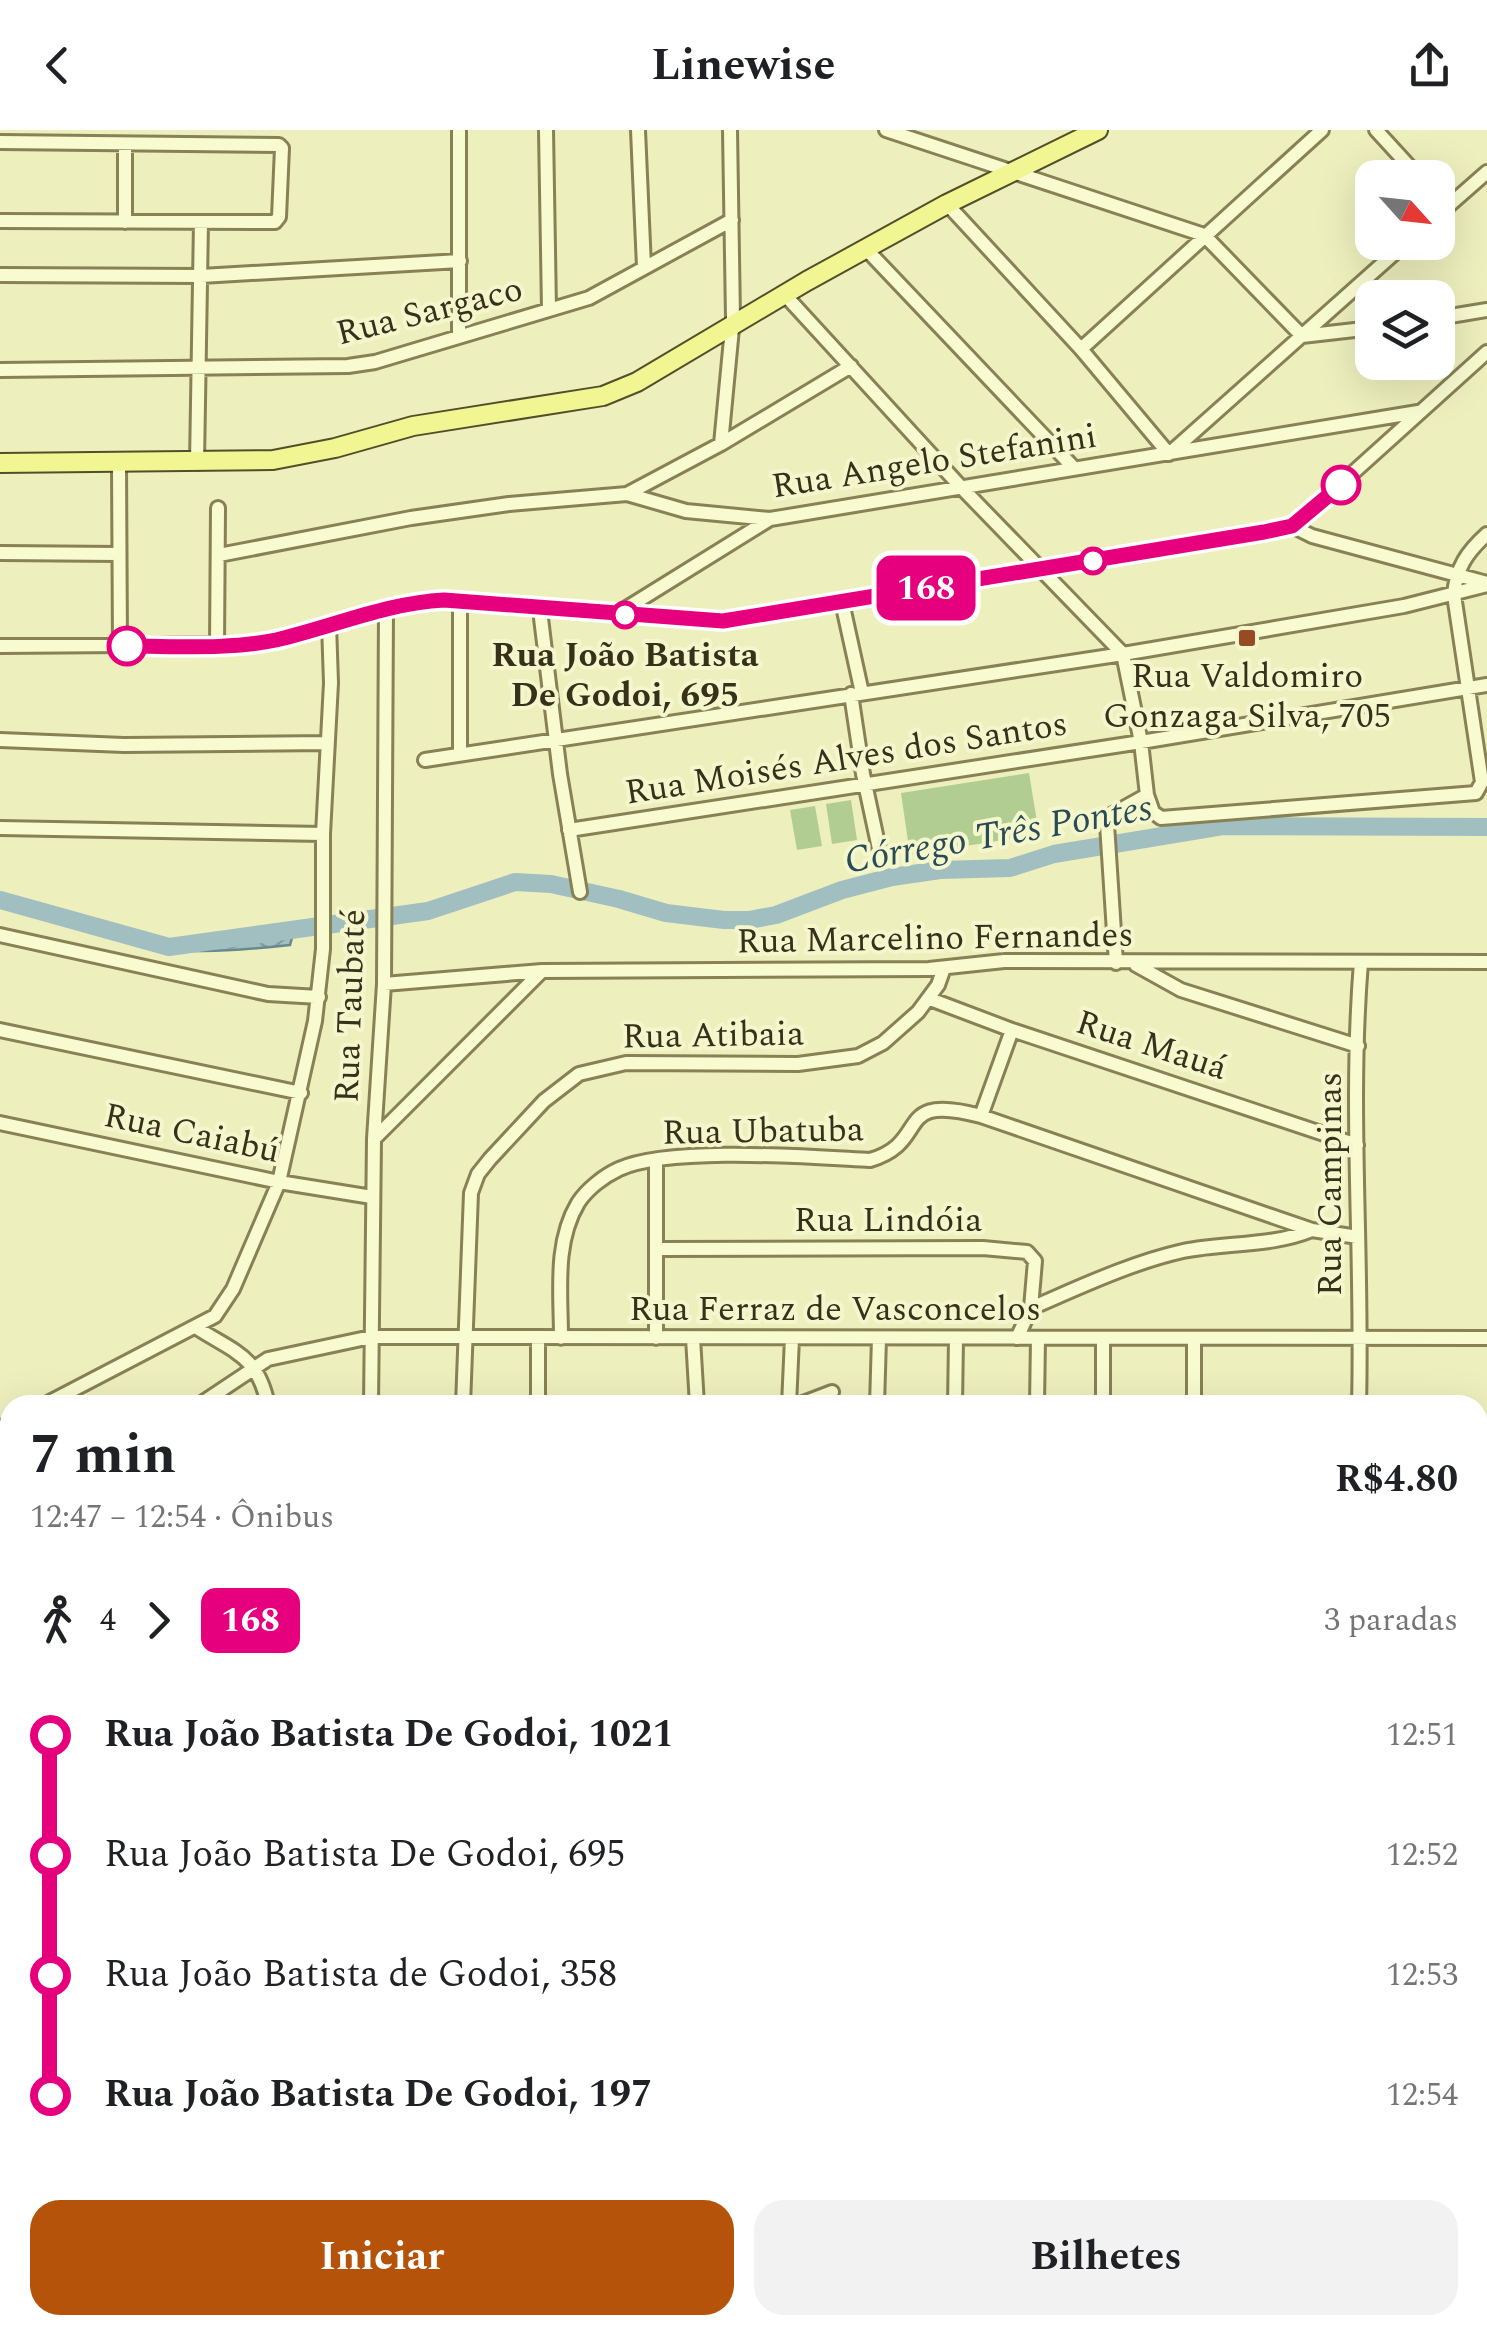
<!DOCTYPE html>
<html lang="pt">
<head>
<meta charset="utf-8">
<style>
	:root { --surface:#fff; --page:#f2f2f2; --text:#202124; --muted:#757577; --accent:#b45309 }
	body { margin:0; font-family:Spectral,serif; background:var(--page); color:var(--text); height:100vh; display:flex; flex-direction:column; font-size:38px; white-space:nowrap }
	* { box-sizing:border-box; margin:0 }
	p { font-size:32px; color:var(--muted) }
	.icon { flex:none; width:55px; height:55px; fill:none; stroke:currentColor; stroke-width:2; stroke-linecap:round; stroke-linejoin:round }
	.map { position:relative; flex:1; overflow:hidden }
	.panel { position:absolute; left:0px; top:1265px; width:1488px; height:940px; display:flex; flex-direction:column; background:var(--surface); border-radius:30px 30px 0 0; box-shadow:0 10px 40px #0002 }
	.panel>* { flex:none }
	.badge { padding:0 20px; border-radius:15px; font-size:35px; line-height:65px }
	.needle { width:65px; rotate:117deg }
	.tools { position:absolute; left:1355px; top:30px; display:grid; gap:20px }
	.tools a { display:grid; place-items:center; width:100px; height:100px; border-radius:20px; background:var(--surface); box-shadow:0 10px 40px #0002; font-size:50px }
	.map>.badge { position:absolute; translate:-50% -50%; box-shadow:0 0 0 5px #fff }
	.legs { display:flex; align-items:center; gap:15px; height:110px; padding:0 30px; font-size:32px }
	.legs p { margin-inline-start:auto }
	.headline { display:flex; align-items:center; justify-content:space-between; height:170px; padding:0 30px }
	h1 { font-size:55px; font-weight:700; line-height:75px }
	.action { display:flex; gap:20px; margin-top:auto; padding:20px 30px }
	.action a { flex:1; height:115px; border-radius:30px; background:var(--accent); color:#fff; font-size:40px; font-weight:700; line-height:115px; text-align:center }
	.action a+a { background:var(--page); color:var(--text) }
	ul { padding:0 30px; list-style:none }
	li { display:flex; align-items:center; gap:35px; height:120px; font-size:38px }
	li i { display:grid; place-items:center; width:15px; height:100%; margin:0 12px; background:currentColor }
	li i::after { content:''; width:25px; height:25px; margin:-12px; border:8px solid; border-radius:50%; background:var(--surface) }
	li p { margin-inline-start:auto }
	li:first-child i { background:linear-gradient(#0000 50%,currentColor 0) }
	li:last-child i { background:linear-gradient(currentColor 50%,#0000 0) }
	header { display:flex; justify-content:space-between; align-items:center; height:130px; padding:0 30px; background:var(--surface); font-size:45px; font-weight:700 }
	.map>svg:first-child { display:block }
	.park { fill:#b1cd91 }
	.water { fill:url(#water-waves); stroke:#688a8e; stroke-width:2.5 }
	.lines { fill:none; stroke-linecap:round; stroke-linejoin:round }
	.river { stroke:#a1bec0; stroke-width:18 }
	.minor-casing { stroke:#878155; stroke-width:18 }
	.major-casing { stroke:#544d2a; stroke-width:22 }
	.minor { stroke:#f8fad0; stroke-width:12 }
	.major { stroke:#f1f592; stroke-width:18 }
	.line-1-casing { stroke:#fff; stroke-width:22 }
	.line-1 { stroke:#e6007e; stroke-width:15 }
	.stop-1-dot { fill:#fff; stroke:#e6007e; stroke-width:5 }
	.poi-dot { fill:#984b23; stroke:#f4f6cc; stroke-width:4 }
	.labels { text-anchor:middle; stroke-width:8; stroke-linejoin:round; paint-order:stroke }
	.street-label { font-size:35px; fill:#36311b; stroke:#f4f6cc }
	.stop-label { font-size:35px; font-weight:bold; fill:#36311b; stroke:#f4f6cc }
	.poi-label { font-size:35px; fill:#36311b; stroke:#f4f6cc }
	.water-label { font-size:38px; font-style:italic; fill:#294a56; stroke:#f4f6cc }
</style>
</head>
<body>
<header><svg class="icon" aria-label="back" viewBox="0 0 24 24"><path d="M15 5l-7 7 7 7"/></svg>Linewise<svg class="icon" aria-label="share" viewBox="0 0 24 24"><path d="M12 15V3M7 8l5-5 5 5M5 13v7h14v-7"/></svg></header>
<div class="map">
<svg width="1487" height="2205" viewBox="0 0 1487 2205">
	<defs>
		<pattern id="water-waves" width="16" height="10" patternUnits="userSpaceOnUse" patternTransform="scale(2.5)"><rect width="16" height="10" fill="#a1bec0"/><path d="M0 5q4-4 8 0t8 0" fill="none" stroke="#849b9b"/></pattern>
	</defs>
	<rect width="100%" height="100%" fill="#edefbd"/>
	<!-- park -->
	<path class="park" d="M 1029,643 L 1039,704 L 910,725 L 901,663 Z
		M 851,670 L 857,710 L 832,714 L 826,674 Z
		M 815,676 L 822,716 L 797,720 L 790,680 Z"/>
	<!-- water -->
	<path class="water" d="M 106,802 L 156,817 L 213,818 L 293,804 L 290,815 C 217,823 176,826 104,806 Z"/>
	<g class="lines">
		<!-- river -->
		<path class="river" d="M 0,770 L 169,817 L 428,781 L 515,752 L 551,754 L 619,769 L 666,783 L 724,790 L 749,790 L 776,785 L 842,760 L 892,747 L 940,740 L 1010,738 L 1054,724 L 1223,696 L 1487,697"/>
		<defs>
			<path id="minor" d="M 459,0 L 459,204
				M 546,0 L 549,180
				M 638,0 L 644,137
				M 886,0 L 1204,105 L 1302,206
				M 1376,0 L 1420,48
				M 0,12 L 279,15 L 282,18 L 279,87 L 275,92 L 0,91
				M 947,74 L 1081,219 L 1169,324 L 1407,112
				M 1438,85 L 1487,42
				M 125,92 L 125,15
				M 866,119 L 1073,337
				M 0,145 L 201,146 L 460,131
				M 785,165 L 960,356 L 1123,524 L 1141,612 L 1147,665 L 1153,682 L 1161,688 L 1476,663 L 1482,652 L 1454,465 C 1456,438 1467,422 1487,404
				M 1438,188 L 1487,180
				M 1302,206 L 1372,198
				M 1081,219 L 1322,0
				M 0,240 L 348,236 L 375,232 L 589,168 L 732,90
				M 721,314 L 733,188 L 730,0
				M 197,333 L 201,92
				M 119,334 L 120,516
				M 627,364 L 721,314 L 851,236
				M 1292,396 L 1312,406 L 1487,453
				M 0,423 L 119,424
				M 219,425 L 411,388 L 509,374 L 627,364 L 686,381 L 770,389 L 1418,282
				M 460,472 L 460,624
				M 842,472 L 862,563
				M 540,480 L 560,644 L 580,762
				M 617,484 L 770,389
				M 0,516 L 248,514 L 294,505 L 415,472 L 444,471 L 723,491 L 1264,402 L 1292,396 L 1304,387 L 1487,222
				M 217,517 L 218,378
				M 851,564 L 863,644 L 881,728
				M 0,610 L 124,615 L 327,613
				M 425,630 L 1123,524 L 1404,476 L 1487,455
				M 0,698 L 323,704
				M 569,700 L 1141,612 L 1487,555
				M 0,805 L 268,864 L 319,867
				M 1116,833 L 1107,694 L 1111,685 L 1147,665
				M 1136,835 L 1181,860 L 1358,916
				M 384,854 L 542,841 L 929,839 L 1004,831 L 1487,832
				M 930,869 L 1012,900 L 1357,1015
				M 0,900 L 301,963
				M 981,986 L 1012,900
				M 0,993 L 279,1052 L 372,1067
				M 374,1009 L 542,841
				M 656,1030 L 656,1208
				M 657,1119 L 983,1118 L 1027,1122 L 1035,1131 L 1031,1178 L 1017,1208
				M 1031,1178 C 1080,1157 1130,1133 1183,1121 C 1227,1112 1270,1117 1312,1100
				M 197,1198 C 236,1223 258,1226 268,1275
				M 561,1208 C 561,1163 554,1113 578,1073 C 587,1059 604,1046 619,1039 C 670,1016 810,1027 870,1030 C 932,1012 891,962 981,986 L 1312,1100 L 1358,1107
				M 693,1208 L 697,1275
				M 1103,1210 L 1103,1275
				M 44,1275 L 215,1186 L 233,1159 L 279,1052 L 315,891 L 323,819 L 323,704 L 331,553 L 329,494
				M 199,1275 L 268,1229 L 371,1207 L 1487,1208
				M 371,1275 L 374,1009 L 384,854 L 386,480
				M 463,1275 L 471,1063 L 478,1044 L 490,1029 L 544,971 L 579,944 L 626,933 L 798,934 L 858,926 L 883,913 L 918,882 L 938,855 L 944,838
				M 538,1275 L 538,1208
				M 789,1275 L 792,1208
				M 798,1275 L 832,1262
				M 877,1275 L 879,1208
				M 955,1275 L 956,1209
				M 1037,1275 L 1038,1208
				M 1194,1275 L 1194,1210
				M 1359,1275 C 1363,1127 1349,979 1361,832
				M 0,1298 L 10,1293
				M 3,1458 L 10,1483
				M 1478,1597 L 1487,1597
				M 0,1600 L 10,1600
				M 1478,1788 L 1487,1789
				M 0,1979 L 10,1979
				M 1478,1985 L 1487,1985
				M 617,2195 L 617,2205
				M 282,2205 L 282,2195
				M 370,2205 L 370,2195
				M 452,2205 L 452,2195
				M 536,2205 L 536,2195
				M 698,2205 L 698,2195
				M 861,2205 L 861,2195
				M 1026,2205 L 1026,2195
				M 1359,2205 L 1359,2195"/>
			<path id="major" d="M 0,333 L 273,330 L 335,318 L 413,296 L 603,266 L 637,252 L 807,151 L 947,74 L 1098,0
				M 1478,1621 L 1487,1607
				M 1478,1647 L 1487,1632
				M 0,2158 L 10,2155
				M 0,2172 L 10,2169
				M 1189,2205 L 1189,2195
				M 1204,2205 L 1205,2195"/>
		</defs>
		<!-- minor casing -->
		<use href="#minor" class="minor-casing"/>
		<!-- major casing -->
		<use href="#major" class="major-casing"/>
		<!-- minor -->
		<use href="#minor" class="minor"/>
		<!-- major -->
		<use href="#major" class="major"/>
	</g>
	<g class="lines">
		<defs>
			<path id="line-1" d="M 127,516 C 177,516 228,520 276,510 C 332,497 386,473 444,470 L 723,491 L 1264,402 L 1292,396 L 1341,355"/>
		</defs>
		<!-- line-1 casing -->
		<use href="#line-1" class="line-1-casing"/>
		<!-- line-1 -->
		<use href="#line-1" class="line-1"/>
	</g>
	<!-- markers -->
	<g class="stop-1-dot">
		<circle cx="1341" cy="355" r="18"/>
		<circle cx="1093" cy="431" r="12"/>
		<circle cx="625" cy="485" r="12"/>
		<circle cx="127" cy="516" r="18"/>
	</g>
	<rect class="poi-dot" x="1237" y="498" width="20" height="20" rx="5"/>
	<g class="labels">
		<!-- street labels -->
		<g class="street-label">
			<text transform="translate(429 180) rotate(-14)" y="12">Rua Sargaco</text>
			<text transform="translate(934 330) rotate(-9)" y="12">Rua Angelo Stefanini</text>
			<text transform="translate(846 627) rotate(-9)" y="12">Rua Moisés Alves dos Santos</text>
			<text transform="translate(935 807) rotate(-1)" y="12">Rua Marcelino Fernandes</text>
			<text transform="translate(349 876) rotate(-88)" y="12">Rua Taubaté</text>
			<text transform="translate(713 904) rotate(-1)" y="12">Rua Atibaia</text>
			<text transform="translate(1152 914) rotate(18)" y="12">Rua Mauá</text>
			<text transform="translate(763 1000) rotate(-1)" y="12">Rua Ubatuba</text>
			<text transform="translate(192 1002) rotate(12)" y="12">Rua Caiabú</text>
			<text transform="translate(1329 1054) rotate(-90)" y="12">Rua Campinas</text>
			<text x="888" y="1101">Rua Lindóia</text>
			<text x="835" y="1190">Rua Ferraz de Vasconcelos</text>
		</g>
		<!-- stop labels -->
		<g class="stop-label">
			<text x="625" y="536">Rua João Batista<tspan x="625" dy="40">De Godoi, 695</tspan></text>
		</g>
		<!-- poi labels -->
		<g class="poi-label">
			<text x="1247" y="557">Rua Valdomiro<tspan x="1247" dy="40">Gonzaga Silva, 705</tspan></text>
		</g>
		<!-- water labels -->
		<g class="water-label">
			<text transform="translate(998 703) rotate(-10)" y="13">Córrego Três Pontes</text>
		</g>
	</g>
</svg>
<div class="tools">
<a><svg class="needle" viewBox="-14 -14 28 28"><path d="M0-13l5 13h-10z" fill="#e53935"/><path d="M0 13l5-13h-10z" fill="#757577"/></svg></a>
<a><svg class="icon" aria-label="layers" viewBox="0 0 24 24"><path d="M12 4l9 5-9 5-9-5zM3 14l9 5 9-5"/></svg></a>
</div>
<b class="badge" style="left:926px;top:458px;background:#e6007e;color:#fff">168</b>
<section class="panel">
<div class="headline"><div><h1>7 min</h1><p>12:47 – 12:54 · Ônibus</p></div><b>R$4.80</b></div>
<div class="legs"><svg class="icon" aria-label="walk" viewBox="0 0 24 24"><circle cx="13" cy="4" r="2"/><path d="M13 8l-2 6 4 7M11 14l-3 7M7 12l3-4h3l4 4"/></svg>4<svg class="icon" aria-label="forward" viewBox="0 0 24 24"><path d="M9 5l7 7-7 7"/></svg><b class="badge" style="background:#e6007e;color:#fff">168</b><p>3 paradas</p></div>
<ul>
<li><i style="color:#e6007e"></i><b>Rua João Batista De Godoi, 1021</b><p>12:51</p></li>
<li><i style="color:#e6007e"></i><span>Rua João Batista De Godoi, 695</span><p>12:52</p></li>
<li><i style="color:#e6007e"></i><span>Rua João Batista de Godoi, 358</span><p>12:53</p></li>
<li><i style="color:#e6007e"></i><b>Rua João Batista De Godoi, 197</b><p>12:54</p></li>
</ul>
<div class="action"><a>Iniciar</a><a>Bilhetes</a></div>
</section>
</div>
</body>
</html>
